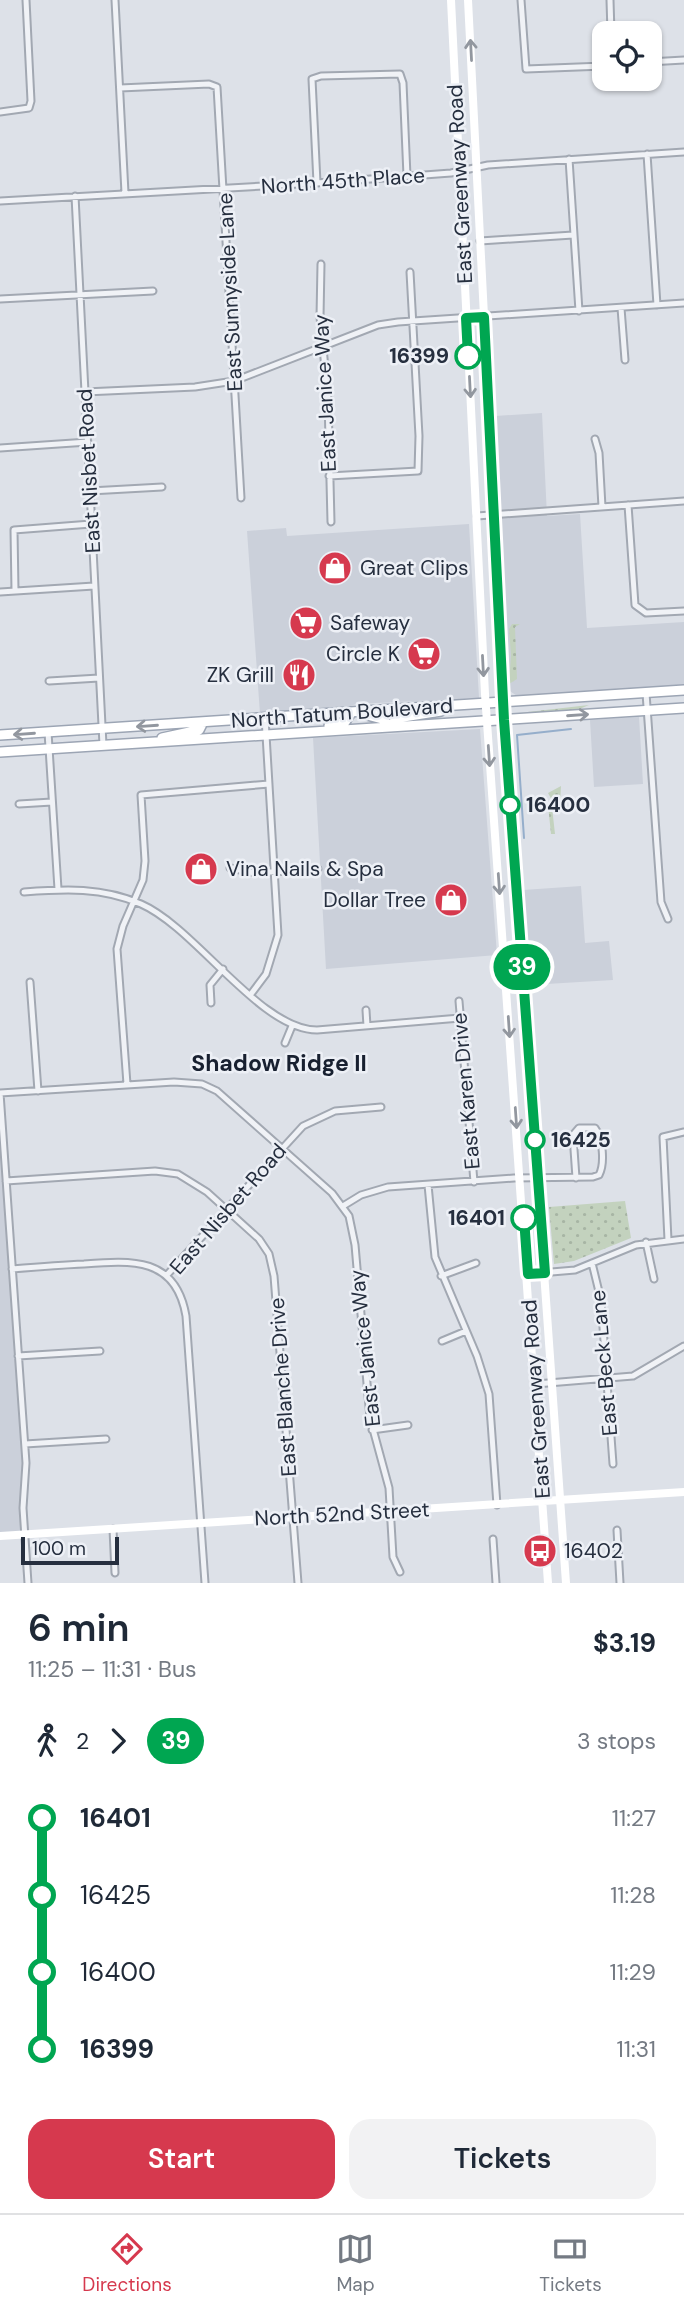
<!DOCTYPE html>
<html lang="en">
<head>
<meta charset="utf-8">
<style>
	:root { --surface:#fff; --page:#f2f2f3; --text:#1f2937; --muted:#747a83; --line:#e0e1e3; --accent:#d6394e }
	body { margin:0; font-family:"DM Sans",sans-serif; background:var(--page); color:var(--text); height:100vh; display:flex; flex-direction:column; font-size:26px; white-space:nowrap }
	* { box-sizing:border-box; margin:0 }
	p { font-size:23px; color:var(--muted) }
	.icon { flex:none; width:38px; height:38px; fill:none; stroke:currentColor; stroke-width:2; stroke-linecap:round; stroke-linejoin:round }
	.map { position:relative; height:1583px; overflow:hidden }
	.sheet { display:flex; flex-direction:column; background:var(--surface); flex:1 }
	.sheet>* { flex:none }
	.badge { padding:0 14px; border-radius:23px; font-size:24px; line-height:46px }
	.buttons { position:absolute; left:592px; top:21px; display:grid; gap:14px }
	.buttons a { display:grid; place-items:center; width:70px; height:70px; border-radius:14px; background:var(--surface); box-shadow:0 2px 5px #0004; font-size:35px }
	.scale { position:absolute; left:21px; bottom:18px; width:98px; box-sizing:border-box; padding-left:7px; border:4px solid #262f3f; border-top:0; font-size:19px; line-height:24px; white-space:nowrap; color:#262f3f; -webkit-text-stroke:5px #edf0f6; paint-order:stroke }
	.map>.badge { position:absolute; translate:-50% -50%; box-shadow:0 0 0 4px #fff }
	.legs { display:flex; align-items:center; gap:10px; height:77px; padding:0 28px; font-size:23px }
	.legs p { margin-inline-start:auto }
	.summary { display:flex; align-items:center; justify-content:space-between; height:119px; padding:0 28px }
	h1 { font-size:38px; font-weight:600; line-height:52px }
	.primary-button { display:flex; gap:14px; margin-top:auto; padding:14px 28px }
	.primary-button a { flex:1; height:80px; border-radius:21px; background:var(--accent); color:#fff; font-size:28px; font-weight:600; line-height:80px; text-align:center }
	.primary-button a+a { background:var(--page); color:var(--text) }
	ul { padding:0 28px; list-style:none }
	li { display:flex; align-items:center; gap:24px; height:77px; font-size:26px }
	li i { display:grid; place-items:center; width:10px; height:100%; margin:0 9px; background:currentColor }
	li i::after { content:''; width:18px; height:18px; margin:-9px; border:5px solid; border-radius:50%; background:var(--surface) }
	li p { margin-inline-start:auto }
	li:first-child i { background:linear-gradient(#0000 50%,currentColor 0) }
	li:last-child i { background:linear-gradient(currentColor 50%,#0000 0) }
	.menu { display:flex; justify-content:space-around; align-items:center; height:98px; border-top:2px solid var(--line); background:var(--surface); font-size:19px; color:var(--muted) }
	.menu a { display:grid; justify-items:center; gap:4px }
	.menu .selected { color:var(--accent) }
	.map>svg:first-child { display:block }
	.built { fill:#cbd0da }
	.green { fill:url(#green-dots) }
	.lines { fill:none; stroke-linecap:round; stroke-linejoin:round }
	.stream { stroke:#95aecb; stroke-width:2 }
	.street-casing { stroke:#a2a8b2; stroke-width:9 }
	.primary-casing { stroke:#9ca5b4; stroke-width:12 }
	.street { stroke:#f0f2f6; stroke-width:5 }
	.secondary { stroke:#fff; stroke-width:8 }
	.primary { stroke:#fff; stroke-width:9 }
	.oneway { stroke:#92979f }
	.line-1-casing { stroke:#fff; stroke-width:16 }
	.line-1 { stroke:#00a651; stroke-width:10 }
	.stop-1-dot { fill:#fff; stroke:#00a651; stroke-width:3.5 }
	.labels { text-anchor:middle; stroke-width:5; stroke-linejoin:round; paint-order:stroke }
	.street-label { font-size:21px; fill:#262f3f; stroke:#edf0f6 }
	.stop-label { font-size:21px; font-weight:bold; fill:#262f3f; stroke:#edf0f6; text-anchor:end }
	.poi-label { font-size:21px; fill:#262f3f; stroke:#edf0f6; text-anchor:start }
	.neighbourhood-label { font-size:23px; font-weight:bold; fill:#182030; stroke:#edf0f6 }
</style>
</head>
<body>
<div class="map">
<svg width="684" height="1583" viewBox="0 0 684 1583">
	<defs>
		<pattern id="green-dots" width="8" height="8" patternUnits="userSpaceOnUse" patternTransform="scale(1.75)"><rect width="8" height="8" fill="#c3d2be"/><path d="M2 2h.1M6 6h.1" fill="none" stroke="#a7b5a4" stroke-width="1.8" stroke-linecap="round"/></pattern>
	</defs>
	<rect width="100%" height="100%" fill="#dde1e8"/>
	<!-- built -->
	<path class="built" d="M 542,413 L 547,516 L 580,514 L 587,628 L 684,622 L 684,685 L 517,696 L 510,691 L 495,416 Z
		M 469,524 L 479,698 L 356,704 L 344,708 L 260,714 L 247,531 L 286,528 L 287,536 Z
		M 639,717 L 643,784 L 594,787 L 590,720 Z
		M 480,729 L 497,955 L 326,969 L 313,738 Z
		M 581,886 L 585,943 L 609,941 L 613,980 L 530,985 L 523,890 Z
		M 0,1093 L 26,1463 L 25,1534 L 0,1536 Z"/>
	<!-- green -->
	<path class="green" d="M 512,624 L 520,624 L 515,627 L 517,679 L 509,684 L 511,655 L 509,629 Z
		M 589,705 L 577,710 L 519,713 Z
		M 561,786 L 560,805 L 552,807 L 555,834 L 551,834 L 548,805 L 553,802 L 548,793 Z
		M 625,1201 L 631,1238 L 574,1261 L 554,1264 L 549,1207 Z"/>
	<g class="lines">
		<!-- stream -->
		<path class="stream" d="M 524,838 L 517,735 L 571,729"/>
		<defs>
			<path id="street" d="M 115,0 L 125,193
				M 521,0 L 526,69 L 604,66
				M 610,0 L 611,33
				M 649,62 L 684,60
				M 120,88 L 209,84 L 217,87 L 241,498
				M 0,112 L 29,108 L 31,101 L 26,0
				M 647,154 L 657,305
				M 569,159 L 579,311
				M 317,183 L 312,79 L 321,76 L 400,74 L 403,83 L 407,176
				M 75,196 L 103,745
				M 0,201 L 317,183 L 451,173 L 488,165 L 684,152
				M 480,241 L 573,235
				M 321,264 L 320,317 L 328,399 L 331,522
				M 0,299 L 153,291
				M 621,308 L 625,360
				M 85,392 L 195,387 L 234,381 L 378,325 L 398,322 L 684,303
				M 595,439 L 599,453 L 602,507
				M 0,448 L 88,442
				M 329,476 L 418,471 L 419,436 L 410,272
				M 90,491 L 162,487
				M 628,505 L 635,605 L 646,613 L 684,611
				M 477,516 L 684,501
				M 15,591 L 14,530 L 91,524
				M 0,592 L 94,586
				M 49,681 L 99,678
				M 646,693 L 661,902 L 668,919
				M 48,732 L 58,889
				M 19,804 L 52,802
				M 230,868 L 255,873 L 318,869
				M 24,892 C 65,889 102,887 141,904 C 196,928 260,1030 317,1030 L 460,1018
				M 30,982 L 38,1091
				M 251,994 L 266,974 L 278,935 L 265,718
				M 459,1001 L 474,1182
				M 211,1003 L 210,985 L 223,969
				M 366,1010 L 367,1026
				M 285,1043 L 292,1026
				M 127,1084 L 117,949 L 123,926 L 143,880 L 145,861 L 141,795 L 269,784
				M 6,1181 L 155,1171 L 178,1174 L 207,1192 L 259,1239 L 269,1254 L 274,1276 L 298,1583
				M 428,1185 L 435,1257 L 477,1356 L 489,1394 L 497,1505
				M 343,1206 L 361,1195 L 388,1187 L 514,1178 L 593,1177 L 599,1175 C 605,1164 603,1138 595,1128 L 579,1128 L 573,1135 L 576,1178
				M 668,1240 L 663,1137 L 684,1132
				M 646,1242 L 654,1279
				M 592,1263 L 601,1300 L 613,1464
				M 12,1269 C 36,1267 60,1265 84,1264 C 132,1260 176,1257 186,1316 L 205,1583
				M 528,1274 L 575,1270 L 636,1245 L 684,1239
				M 166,1276 L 303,1126 L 335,1111 L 381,1107
				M 441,1276 L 476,1263
				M 442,1341 L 466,1331
				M 18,1356 L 100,1351
				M 536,1384 L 633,1376 L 684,1346
				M 372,1430 L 408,1425
				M 25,1444 L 106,1439
				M 113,1529 L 115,1573
				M 617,1530 L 620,1583
				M 493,1539 L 496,1583
				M 28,1583 L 23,1508 L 26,1463 L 0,1093 L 174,1082 L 202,1084 L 217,1091 L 332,1193 L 349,1216 L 355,1245 L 370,1418 L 389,1488 L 393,1557 L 400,1572"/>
			<path id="primary" d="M 367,715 L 382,719 L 390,727
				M 329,726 L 345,722 L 351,713
				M 390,727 L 397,718 L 441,711
				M 0,735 L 684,690
				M 162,738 L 199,730 L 203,722
				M 0,752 L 684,708"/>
		</defs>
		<!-- street casing -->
		<use href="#street" class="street-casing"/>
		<!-- primary casing -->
		<use href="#primary" class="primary-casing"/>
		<!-- street -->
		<use href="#street" class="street"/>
		<!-- secondary -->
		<path class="secondary" d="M 451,0 L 485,694 L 548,1583
			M 468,0 L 503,692 L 566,1583
			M 0,1536 L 684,1492"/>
		<!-- primary -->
		<use href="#primary" class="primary"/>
	</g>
	<!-- one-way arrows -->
	<defs><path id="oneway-shaft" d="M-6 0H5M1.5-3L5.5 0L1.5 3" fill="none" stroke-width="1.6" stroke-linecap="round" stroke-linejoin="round" transform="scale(1.75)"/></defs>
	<g class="oneway">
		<use href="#oneway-shaft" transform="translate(471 50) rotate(-93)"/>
		<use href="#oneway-shaft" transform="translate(470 387) rotate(87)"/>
		<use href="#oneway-shaft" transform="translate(483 666) rotate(87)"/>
		<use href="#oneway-shaft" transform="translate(578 715) rotate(-4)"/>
		<use href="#oneway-shaft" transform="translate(147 726) rotate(176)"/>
		<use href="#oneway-shaft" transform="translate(24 734) rotate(176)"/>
		<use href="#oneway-shaft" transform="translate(489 756) rotate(86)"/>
		<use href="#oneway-shaft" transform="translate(499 884) rotate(86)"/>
		<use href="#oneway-shaft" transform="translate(509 1027) rotate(86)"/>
		<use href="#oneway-shaft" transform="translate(516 1118) rotate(86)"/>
	</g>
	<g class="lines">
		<defs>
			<path id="line-1" d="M 468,356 L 466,318 L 484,317 L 504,720 L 545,1273 L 528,1274 L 524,1218"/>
		</defs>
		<!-- line-1 casing -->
		<use href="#line-1" class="line-1-casing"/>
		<!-- line-1 -->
		<use href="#line-1" class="line-1"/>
	</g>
	<!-- icons -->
	<defs>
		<symbol id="shop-disc" viewBox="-11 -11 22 22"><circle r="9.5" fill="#d6394e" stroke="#edf0f6"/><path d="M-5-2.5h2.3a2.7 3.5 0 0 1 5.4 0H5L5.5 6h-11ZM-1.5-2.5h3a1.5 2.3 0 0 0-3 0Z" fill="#fff"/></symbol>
		<symbol id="supermarket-disc" viewBox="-11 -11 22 22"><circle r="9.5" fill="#d6394e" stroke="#edf0f6"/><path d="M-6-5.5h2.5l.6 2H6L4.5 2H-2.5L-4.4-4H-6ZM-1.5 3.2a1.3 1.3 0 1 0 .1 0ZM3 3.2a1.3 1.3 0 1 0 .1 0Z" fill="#fff"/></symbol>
		<symbol id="restaurant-disc" viewBox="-11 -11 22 22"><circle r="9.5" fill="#d6394e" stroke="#edf0f6"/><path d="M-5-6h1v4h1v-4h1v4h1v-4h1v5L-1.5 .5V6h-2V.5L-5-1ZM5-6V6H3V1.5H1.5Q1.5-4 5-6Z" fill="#fff"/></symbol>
		<symbol id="bus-disc" viewBox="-11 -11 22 22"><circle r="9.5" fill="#d6394e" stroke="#edf0f6"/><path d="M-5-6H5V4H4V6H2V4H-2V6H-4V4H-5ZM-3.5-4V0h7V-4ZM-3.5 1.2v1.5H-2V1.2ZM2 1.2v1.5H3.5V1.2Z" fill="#fff"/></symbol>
	</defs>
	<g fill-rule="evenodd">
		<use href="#shop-disc" x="316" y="549" width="38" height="38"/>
		<use href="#supermarket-disc" x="287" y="604" width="38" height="38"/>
		<use href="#supermarket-disc" x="405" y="635" width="38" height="38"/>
		<use href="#restaurant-disc" x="280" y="656" width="38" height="38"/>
		<use href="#shop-disc" x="182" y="850" width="38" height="38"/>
		<use href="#shop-disc" x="432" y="881" width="38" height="38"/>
		<use href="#bus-disc" x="521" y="1532" width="38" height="38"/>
	</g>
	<!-- markers -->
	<g class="stop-1-dot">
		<circle cx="468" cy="356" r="12"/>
		<circle cx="510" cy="805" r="9"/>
		<circle cx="535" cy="1140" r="9"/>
		<circle cx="524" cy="1218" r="12"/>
	</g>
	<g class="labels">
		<!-- street labels -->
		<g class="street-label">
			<text transform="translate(343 181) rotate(-4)" y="7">North 45th Place</text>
			<text transform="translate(460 184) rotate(-93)" y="7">East Greenway Road</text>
			<text transform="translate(230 292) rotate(-93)" y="7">East Sunnyside Lane</text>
			<text transform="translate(325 393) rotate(-93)" y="7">East Janice Way</text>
			<text transform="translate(89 471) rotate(-93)" y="7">East Nisbet Road</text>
			<text transform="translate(342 713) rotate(-4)" y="7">North Tatum Boulevard</text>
			<text transform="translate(466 1091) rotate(-95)" y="7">East Karen Drive</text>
			<text transform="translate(228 1209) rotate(-49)" y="7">East Nisbet Road</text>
			<text transform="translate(365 1348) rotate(-96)" y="7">East Janice Way</text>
			<text transform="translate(604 1363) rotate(-95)" y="7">East Beck Lane</text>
			<text transform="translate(283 1387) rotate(-94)" y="7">East Blanche Drive</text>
			<text transform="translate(536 1399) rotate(-94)" y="7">East Greenway Road</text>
			<text transform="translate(342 1514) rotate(-3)" y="7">North 52nd Street</text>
		</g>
		<!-- stop labels -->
		<g class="stop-label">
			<text x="449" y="363">16399</text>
			<text x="526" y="812" text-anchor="start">16400</text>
			<text x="551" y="1147" text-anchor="start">16425</text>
			<text x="505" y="1225">16401</text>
		</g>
		<!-- poi labels -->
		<g class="poi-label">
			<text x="360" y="575">Great Clips</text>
			<text x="330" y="630">Safeway</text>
			<text x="400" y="661" text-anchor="end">Circle K</text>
			<text x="274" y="682" text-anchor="end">ZK Grill</text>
			<text x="226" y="876">Vina Nails &amp; Spa</text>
			<text x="426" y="907" text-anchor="end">Dollar Tree</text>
			<text x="564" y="1558">16402</text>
		</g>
		<!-- neighbourhood labels -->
		<g class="neighbourhood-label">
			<text x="279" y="1071">Shadow Ridge II</text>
		</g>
	</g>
</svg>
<div class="buttons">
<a><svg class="icon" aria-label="locate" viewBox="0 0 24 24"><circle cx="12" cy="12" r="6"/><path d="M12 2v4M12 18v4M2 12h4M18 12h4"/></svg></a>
</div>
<div class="scale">100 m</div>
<b class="badge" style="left:522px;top:967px;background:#00a651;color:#fff">39</b>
</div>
<section class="sheet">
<div class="summary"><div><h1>6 min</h1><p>11:25 – 11:31 · Bus</p></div><b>$3.19</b></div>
<div class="legs"><svg class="icon" aria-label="walk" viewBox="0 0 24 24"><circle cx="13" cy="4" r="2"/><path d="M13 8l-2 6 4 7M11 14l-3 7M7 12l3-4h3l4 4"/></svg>2<svg class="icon" aria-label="forward" viewBox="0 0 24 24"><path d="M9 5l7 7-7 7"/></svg><b class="badge" style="background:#00a651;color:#fff">39</b><p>3 stops</p></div>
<ul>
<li><i style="color:#00a651"></i><b>16401</b><p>11:27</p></li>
<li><i style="color:#00a651"></i><span>16425</span><p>11:28</p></li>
<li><i style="color:#00a651"></i><span>16400</span><p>11:29</p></li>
<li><i style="color:#00a651"></i><b>16399</b><p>11:31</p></li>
</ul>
<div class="primary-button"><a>Start</a><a>Tickets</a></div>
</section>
<nav class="menu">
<a class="selected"><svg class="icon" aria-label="directions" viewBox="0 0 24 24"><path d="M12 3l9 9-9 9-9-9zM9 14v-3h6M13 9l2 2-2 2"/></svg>Directions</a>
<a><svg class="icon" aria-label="map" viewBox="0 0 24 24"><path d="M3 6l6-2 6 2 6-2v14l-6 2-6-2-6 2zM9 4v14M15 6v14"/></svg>Map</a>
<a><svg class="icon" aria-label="tickets" viewBox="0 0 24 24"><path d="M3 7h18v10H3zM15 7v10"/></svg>Tickets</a>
</nav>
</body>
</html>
